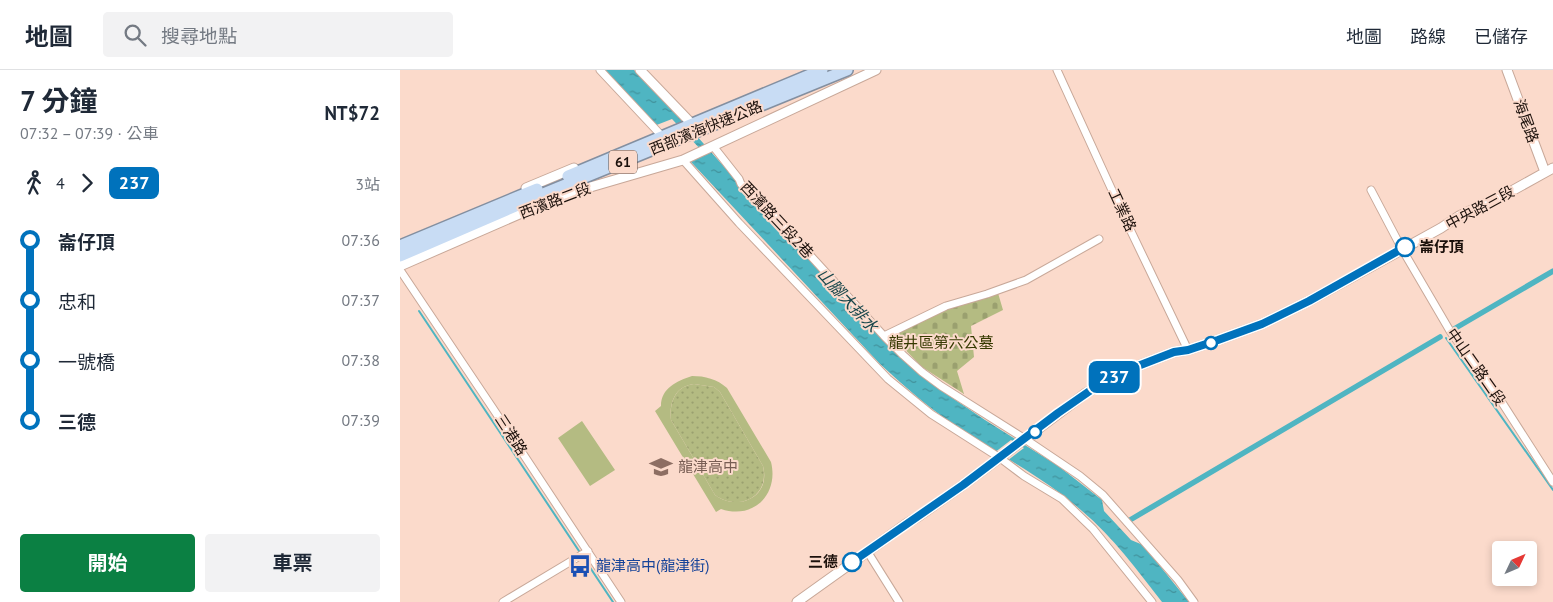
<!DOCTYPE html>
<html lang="zh-TW">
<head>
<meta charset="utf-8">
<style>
	:root { --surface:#fff; --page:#f2f2f3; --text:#1f2937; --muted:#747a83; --line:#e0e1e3; --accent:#0b8043 }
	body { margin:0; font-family:"PT Sans","Noto Sans TC",sans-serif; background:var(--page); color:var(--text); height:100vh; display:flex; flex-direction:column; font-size:19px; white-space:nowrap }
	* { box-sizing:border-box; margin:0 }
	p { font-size:16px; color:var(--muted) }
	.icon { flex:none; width:28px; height:28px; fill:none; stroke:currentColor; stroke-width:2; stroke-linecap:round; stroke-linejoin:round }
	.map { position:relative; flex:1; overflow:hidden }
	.side { display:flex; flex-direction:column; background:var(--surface); width:400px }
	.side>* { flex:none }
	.badge { padding:0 10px; border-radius:8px; font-size:18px; line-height:32px }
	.needle { width:32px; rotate:46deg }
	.tools { position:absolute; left:1092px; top:471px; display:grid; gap:10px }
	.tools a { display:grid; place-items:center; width:45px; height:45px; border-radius:5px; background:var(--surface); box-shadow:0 2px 8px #0003; font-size:25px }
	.map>.badge { position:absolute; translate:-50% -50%; box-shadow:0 0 0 2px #fff }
	.legs { display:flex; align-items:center; gap:8px; height:55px; padding:0 20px; font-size:16px }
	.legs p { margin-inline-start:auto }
	.head { display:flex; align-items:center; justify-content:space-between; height:85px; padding:0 20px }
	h1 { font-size:28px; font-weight:700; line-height:38px }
	.primary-button { display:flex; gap:10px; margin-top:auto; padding:10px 20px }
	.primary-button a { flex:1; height:58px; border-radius:5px; background:var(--accent); color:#fff; font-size:20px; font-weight:700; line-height:58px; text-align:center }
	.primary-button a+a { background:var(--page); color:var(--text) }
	ul { padding:0 20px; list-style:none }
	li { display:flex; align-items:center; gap:18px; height:60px; font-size:19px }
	li i { display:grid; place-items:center; width:8px; height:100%; margin:0 6px; background:currentColor }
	li i::after { content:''; width:12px; height:12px; margin:-6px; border:4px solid; border-radius:50%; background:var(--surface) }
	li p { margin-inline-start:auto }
	li:first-child i { background:linear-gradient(#0000 50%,currentColor 0) }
	li:last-child i { background:linear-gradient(currentColor 50%,#0000 0) }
	header { display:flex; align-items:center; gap:30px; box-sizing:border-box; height:70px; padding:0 25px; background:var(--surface); border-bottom:1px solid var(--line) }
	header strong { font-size:24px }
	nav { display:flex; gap:28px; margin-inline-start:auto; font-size:18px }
	.search { width:350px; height:45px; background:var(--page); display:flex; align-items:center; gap:12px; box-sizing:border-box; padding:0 18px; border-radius:5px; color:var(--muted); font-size:19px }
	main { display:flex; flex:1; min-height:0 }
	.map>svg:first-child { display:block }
	.green { fill:url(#green-dots) }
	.cemetery { fill:url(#cemetery-stones) }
	.pitch { fill:#b4bb82; fill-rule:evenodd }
	.water { fill:url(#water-ripples) }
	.pier { fill:#fbdacb }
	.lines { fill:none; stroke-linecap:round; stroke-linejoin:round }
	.stream { stroke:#4fb5c2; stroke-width:2 }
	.canal { stroke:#4fb5c2; stroke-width:5.5 }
	.minor-casing { stroke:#c8a899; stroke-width:9 }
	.tertiary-casing { stroke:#c8a899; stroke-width:11 }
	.trunk-casing { stroke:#838fa0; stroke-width:14 }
	.minor { stroke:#fff; stroke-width:7 }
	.tertiary { stroke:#fff; stroke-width:9 }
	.trunk { stroke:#c8dcf4; stroke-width:11 }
	.line-1-casing { stroke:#fff; stroke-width:11 }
	.line-1 { stroke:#0072bc; stroke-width:8 }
	.stop-1-dot { fill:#fff; stroke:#0072bc; stroke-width:2.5 }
	.labels { text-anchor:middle; stroke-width:4; stroke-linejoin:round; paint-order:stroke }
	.shield { fill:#fbdacb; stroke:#5e4d45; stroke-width:1 }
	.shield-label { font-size:14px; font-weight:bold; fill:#1b100b }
	.street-label { font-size:15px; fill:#1b100b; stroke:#fbdacb }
	.stop-label { font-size:15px; font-weight:bold; fill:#1b100b; stroke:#fbdacb; text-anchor:start }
	.park-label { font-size:15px; fill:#353900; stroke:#fbdacb }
	.education-label { font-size:15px; fill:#785e54; stroke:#fbdacb; text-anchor:start }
	.transit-label { font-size:15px; fill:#164399; stroke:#fbdacb; text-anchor:start }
	.water-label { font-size:16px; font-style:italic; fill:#17464b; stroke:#fbdacb }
</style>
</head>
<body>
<header>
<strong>地圖</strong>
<div class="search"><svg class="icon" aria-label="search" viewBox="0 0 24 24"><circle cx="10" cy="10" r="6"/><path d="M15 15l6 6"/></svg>搜尋地點</div>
<nav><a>地圖</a><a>路線</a><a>已儲存</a></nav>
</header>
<main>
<section class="side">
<div class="head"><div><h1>7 分鐘</h1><p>07:32 – 07:39 · 公車</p></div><b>NT$72</b></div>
<div class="legs"><svg class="icon" aria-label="walk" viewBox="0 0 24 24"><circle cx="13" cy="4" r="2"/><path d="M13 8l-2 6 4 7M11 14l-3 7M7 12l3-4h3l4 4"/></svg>4<svg class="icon" aria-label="forward" viewBox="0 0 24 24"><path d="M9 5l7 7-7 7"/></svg><b class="badge" style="background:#0072bc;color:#fff">237</b><p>3站</p></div>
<ul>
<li><i style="color:#0072bc"></i><b>崙仔頂</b><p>07:36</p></li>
<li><i style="color:#0072bc"></i><span>忠和</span><p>07:37</p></li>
<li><i style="color:#0072bc"></i><span>一號橋</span><p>07:38</p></li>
<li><i style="color:#0072bc"></i><b>三德</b><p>07:39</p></li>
</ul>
<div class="primary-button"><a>開始</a><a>車票</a></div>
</section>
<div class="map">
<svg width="1153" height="532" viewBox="0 0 1153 532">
	<defs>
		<pattern id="green-dots" width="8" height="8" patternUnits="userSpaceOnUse" patternTransform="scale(1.25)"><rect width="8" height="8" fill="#b4bb82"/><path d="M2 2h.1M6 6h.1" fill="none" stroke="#9aa06f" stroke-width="1.8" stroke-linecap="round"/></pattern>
		<pattern id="cemetery-stones" width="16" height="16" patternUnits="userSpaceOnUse" patternTransform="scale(1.25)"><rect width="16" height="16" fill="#b4bb82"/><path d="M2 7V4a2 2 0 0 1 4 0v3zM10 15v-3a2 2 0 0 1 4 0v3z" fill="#9aa06f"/></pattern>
		<pattern id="water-ripples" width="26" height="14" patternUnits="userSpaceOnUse" patternTransform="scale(1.25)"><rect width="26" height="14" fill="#4fb5c2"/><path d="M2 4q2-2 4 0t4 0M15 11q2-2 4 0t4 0" fill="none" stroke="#41929c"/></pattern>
	</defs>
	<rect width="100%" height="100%" fill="#fbdacb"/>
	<!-- green -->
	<path class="green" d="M 294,314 L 314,317 L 320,322 L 363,396 C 370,427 339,442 315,425 L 271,350 C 269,333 275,316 294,314 Z"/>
	<!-- cemetery -->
	<path class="cemetery" d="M 598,223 L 603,240 L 571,256 L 574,287 L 557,301 L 564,324 L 522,297 L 492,266 L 559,230 Z"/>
	<!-- pitch -->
	<path class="pitch" d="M 292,306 C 305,306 317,309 327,318 L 371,392 C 379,424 354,450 321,439 L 316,442 L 255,341 L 261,336 C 261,318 277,311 292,306 ZM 294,314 L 314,317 L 320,322 L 363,396 C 371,427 339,442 315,425 L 271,350 C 269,333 275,316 294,314 Z
		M 182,351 L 215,400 L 190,416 L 158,368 Z"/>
	<!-- water -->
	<path class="water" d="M 205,0 L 234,0 L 280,47 L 335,109 L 336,112 L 379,156 L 490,277 L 529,312 L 585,350 L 657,395 L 702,430 L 704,441 L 731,470 L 743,475 L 789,532 L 762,532 C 737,500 713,467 682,441 C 647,410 605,388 566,363 C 535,343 507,319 480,294 Z"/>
	<!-- pier -->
	<path class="pier" d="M 272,49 L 303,82 L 285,89 L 254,56 Z
		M 611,370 L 624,378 L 607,391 L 594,383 Z"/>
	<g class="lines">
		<!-- stream -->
		<path class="stream" d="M 19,241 L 213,532
			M 1046,268 L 1153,420"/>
		<!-- canal -->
		<path class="canal" d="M 1054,259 L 1153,201
			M 730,450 L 1040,267"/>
		<defs>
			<path id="minor" d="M 200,0 L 260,64
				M 657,0 L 727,153 L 788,280
				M 313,76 L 339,109 L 341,114 L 355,125 L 484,266 L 503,285 L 522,302 L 541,316 L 625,369 L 680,406 L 703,425 L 778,510 L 794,532
				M 283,90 L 339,153 L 488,309 L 531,344 L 600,388 L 624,406 L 662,429 L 693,459 L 752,532
				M 971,120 L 1002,179 L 1050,261 L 1101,331 L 1153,412
				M 0,200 L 92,337 L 221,532
				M 484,266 L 546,236 L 587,224 L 626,210 L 699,169
				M 467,481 L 499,532
				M 103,532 L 188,481"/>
			<path id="tertiary" d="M 240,0 L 290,52
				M 1107,0 L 1145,102
				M 126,118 L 174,98
				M 0,196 L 163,125 L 283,90 L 476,0
				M 397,532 L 506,454 L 519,446 L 563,415 L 686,323 L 725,301 L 774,282 L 788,280 L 818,270 L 862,254 L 909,231 L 1041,158 L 1059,146 L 1108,123 L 1153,98"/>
			<path id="trunk" d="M 168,106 L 422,0
				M 0,176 L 137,119
				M 0,186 L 148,122 L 447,0"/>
		</defs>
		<!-- minor casing -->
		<use href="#minor" class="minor-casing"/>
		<!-- tertiary casing -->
		<use href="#tertiary" class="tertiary-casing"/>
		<!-- trunk casing -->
		<use href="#trunk" class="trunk-casing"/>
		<!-- minor -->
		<use href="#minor" class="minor"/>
		<!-- tertiary -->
		<use href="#tertiary" class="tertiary"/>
		<!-- trunk -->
		<use href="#trunk" class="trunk"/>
	</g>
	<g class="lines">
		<defs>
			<path id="line-1" d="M 452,492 L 563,415 L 658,343 L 694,318 L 725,301 L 774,282 L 788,280 L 818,270 L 862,254 L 909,231 L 1005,177"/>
		</defs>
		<!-- line-1 casing -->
		<use href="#line-1" class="line-1-casing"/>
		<!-- line-1 -->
		<use href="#line-1" class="line-1"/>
	</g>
	<!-- icons -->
	<defs>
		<symbol id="school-bare" viewBox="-9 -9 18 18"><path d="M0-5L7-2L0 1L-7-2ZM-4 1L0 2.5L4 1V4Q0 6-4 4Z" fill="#8d6e63" stroke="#fbdacb" stroke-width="2.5" paint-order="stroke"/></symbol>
		<symbol id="bus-bare" viewBox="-9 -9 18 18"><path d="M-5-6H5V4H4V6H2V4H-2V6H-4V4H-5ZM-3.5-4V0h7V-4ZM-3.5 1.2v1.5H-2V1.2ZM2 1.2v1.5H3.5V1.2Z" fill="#1a4fb4" stroke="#fbdacb" stroke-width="2.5" paint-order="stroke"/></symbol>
	</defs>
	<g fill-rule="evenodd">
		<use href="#school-bare" x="245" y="381" width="32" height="32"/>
		<use href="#bus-bare" x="164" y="480" width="32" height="32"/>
	</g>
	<!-- markers -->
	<g class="stop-1-dot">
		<circle cx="1005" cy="177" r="9"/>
		<circle cx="811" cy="273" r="6"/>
		<circle cx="635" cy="362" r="6"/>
		<circle cx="452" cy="492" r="9"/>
	</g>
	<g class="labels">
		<!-- shield labels -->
		<rect class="shield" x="209" y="80.5" width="28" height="23" rx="4"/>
		<g class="shield-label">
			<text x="223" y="97">61</text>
		</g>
		<!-- street labels -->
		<g class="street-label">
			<text transform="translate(1126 51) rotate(70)" y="5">海尾路</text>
			<text transform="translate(306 58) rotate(-22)" y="5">西部濱海快速公路</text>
			<text transform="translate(155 131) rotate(-21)" y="5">西濱路二段</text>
			<text transform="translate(1080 138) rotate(-28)" y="5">中央路三段</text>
			<text transform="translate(722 140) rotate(65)" y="5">工業路</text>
			<text transform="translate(377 150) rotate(47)" y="5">西濱路三段2巷</text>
			<text transform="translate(1076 297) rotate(55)" y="5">中山二路二段</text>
			<text transform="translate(111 365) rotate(57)" y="5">三港路</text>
		</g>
		<!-- stop labels -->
		<g class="stop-label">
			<text x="1019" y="182">崙仔頂</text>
			<text x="438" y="497" text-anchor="end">三德</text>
		</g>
		<!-- park labels -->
		<g class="park-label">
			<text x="541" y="278">龍井區第六公墓</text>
		</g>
		<!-- education labels -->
		<g class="education-label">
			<text x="278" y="402">龍津高中</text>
		</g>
		<!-- transit labels -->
		<g class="transit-label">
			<text x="196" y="501">龍津高中(龍津街)</text>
		</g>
		<!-- water labels -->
		<g class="water-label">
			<text transform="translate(448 230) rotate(47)" y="6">山腳大排水</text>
		</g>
	</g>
</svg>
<div class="tools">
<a><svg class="needle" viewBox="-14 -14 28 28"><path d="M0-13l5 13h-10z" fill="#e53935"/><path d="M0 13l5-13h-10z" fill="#747a83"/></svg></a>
</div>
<b class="badge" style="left:714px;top:307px;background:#0072bc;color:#fff">237</b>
</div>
</main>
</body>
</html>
